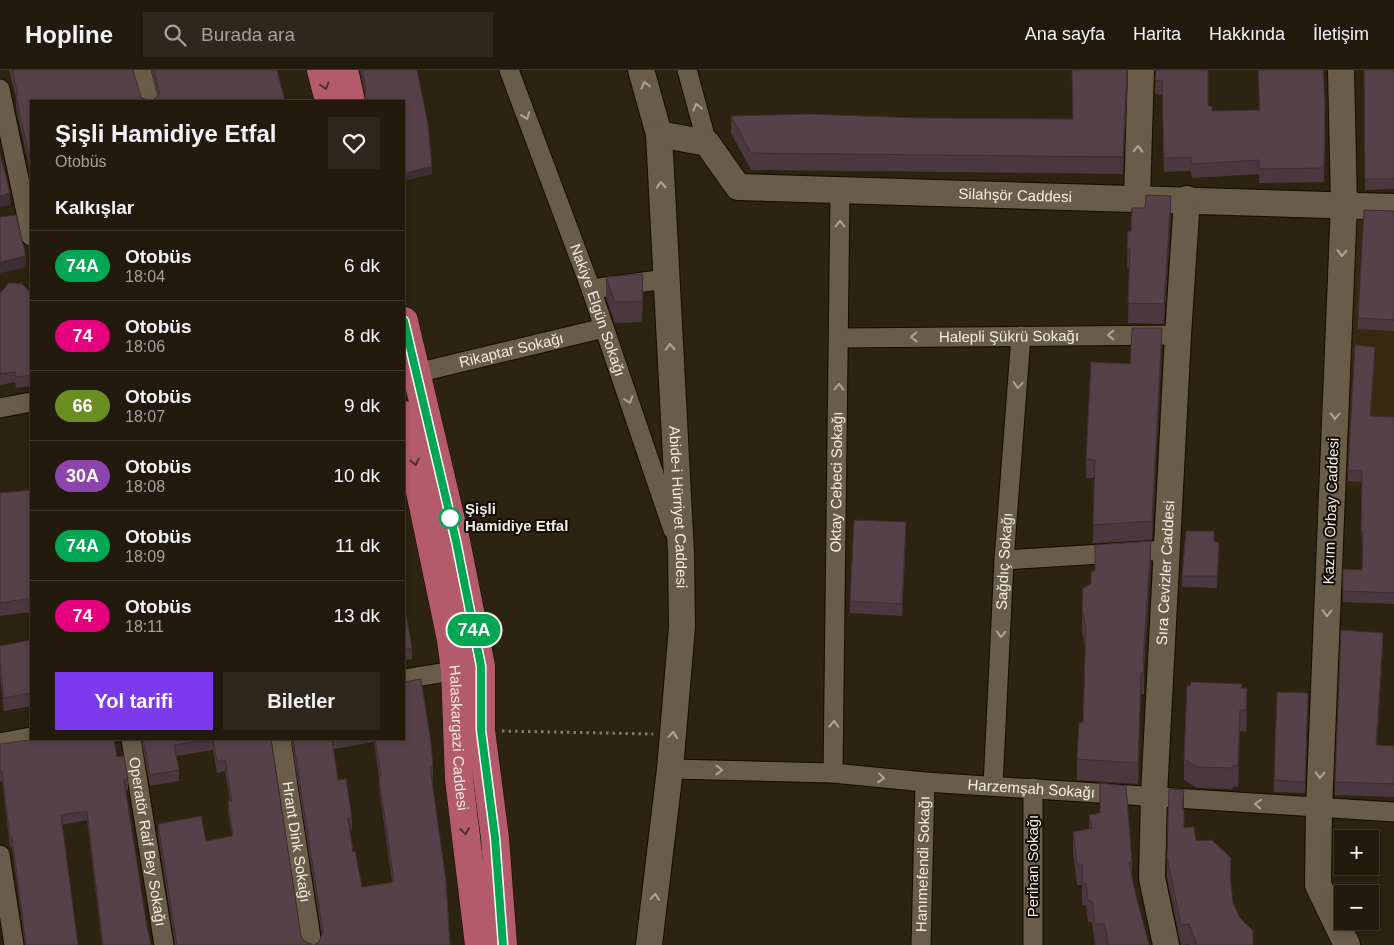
<!DOCTYPE html>
<html lang="tr">
<head>
<meta charset="utf-8">
<style>
	:root { --surface:#221a0d; --page:#2e271b; --text:#f1f3f6; --muted:#a2a19d; --line:#3f382e; --accent:#7c3aed }
	body { margin:0; font-family:Arial,sans-serif; background:var(--page); color:var(--text); height:100vh; display:flex; flex-direction:column; font-size:19px; white-space:nowrap }
	* { box-sizing:border-box; margin:0 }
	p { font-size:16px; color:var(--muted) }
	.icon { flex:none; width:28px; height:28px; fill:none; stroke:currentColor; stroke-width:2; stroke-linecap:round; stroke-linejoin:round }
	.map { position:relative; flex:1; overflow:hidden }
	.panel { position:absolute; left:30px; top:30px; width:375px; height:640px; display:flex; flex-direction:column; background:var(--surface); border-radius:0px; box-shadow:0 2px 8px #0003,0 0 0 1px var(--line) }
	.panel>* { flex:none }
	.badge { padding:0 10px; border-radius:16px; font-size:18px; line-height:32px }
	.tools { position:absolute; left:1334px; top:760px; display:grid; gap:10px }
	.tools a { display:grid; place-items:center; width:45px; height:45px; border-radius:0px; background:var(--surface); box-shadow:0 2px 8px #0003,0 0 0 1px var(--line); font-size:25px }
	.map>.badge { position:absolute; translate:-50% -50%; box-shadow:0 0 0 2px #fff }
	h2 { padding:0 25px; font-size:19px; line-height:45px }
	.round { display:grid; place-items:center; flex:none; width:52px; height:52px; border-radius:0px; background:var(--page) }
	.headline { display:flex; align-items:center; justify-content:space-between; height:85px; padding:0 25px }
	h1 { font-size:24px; font-weight:700; line-height:38px }
	.cta { display:flex; gap:10px; margin-top:auto; padding:10px 25px }
	.cta a { flex:1; height:58px; border-radius:0px; background:var(--accent); color:#fff; font-size:20px; font-weight:700; line-height:58px; text-align:center }
	.cta a+a { background:var(--page); color:var(--text) }
	ul { padding:0; list-style:none }
	li { display:flex; align-items:center; gap:15px; height:70px; padding:0 25px; border-top:1px solid var(--line) }
	li div { flex:1 }
	li b { display:block; font-size:19px }
	li em { font-style:normal }
	li .badge { min-width:55px; font-weight:700; text-align:center }
	header { display:flex; align-items:center; gap:30px; box-sizing:border-box; height:70px; padding:0 25px; background:var(--surface); border-bottom:1px solid var(--line) }
	header strong { font-size:24px }
	nav { display:flex; gap:28px; margin-inline-start:auto; font-size:18px }
	.search { width:350px; height:45px; background:var(--page); display:flex; align-items:center; gap:12px; box-sizing:border-box; padding:0 18px; border-radius:0px; color:var(--muted); font-size:19px }
	.map>svg:first-child { display:block }
	.built { fill:#372910 }
	.lines { fill:none; stroke-linecap:round; stroke-linejoin:round }
	.street-casing { stroke:#150c00; stroke-width:21 }
	.secondary-casing { stroke:#150c00; stroke-width:28 }
	.primary-casing { stroke:#150c00; stroke-width:29 }
	.path { stroke:#837b6c; stroke-width:3; stroke-dasharray:2.5 4; stroke-linecap:butt }
	.street { stroke:#695d49; stroke-width:19 }
	.secondary { stroke:#695d49; stroke-width:26 }
	.primary { stroke:#b35b6b; stroke-width:28 }
	.wall { fill:#4b383f; fill-rule:evenodd }
	.shaded-wall { fill:#3d2e33 }
	.building { fill:#574149; stroke:#3d2e33 }
	.oneway { stroke:#aea595 }
	.oneway2 { stroke:#522c2e }
	.line-casing { stroke:#fff; stroke-width:11 }
	.line { stroke:#00a651; stroke-width:8 }
	.stop-dot { fill:#fff; stroke:#00a651; stroke-width:2.5 }
	.labels { text-anchor:middle; stroke-width:4; stroke-linejoin:round; paint-order:stroke }
	.street-label { font-size:15px; fill:#f3ede1; stroke:#120d06 }
	.stop-label { font-size:15px; font-weight:bold; fill:#f3ede1; stroke:#120d06; text-anchor:start }
</style>
</head>
<body>
<header>
<strong>Hopline</strong>
<div class="search"><svg class="icon" aria-label="search" viewBox="0 0 24 24"><circle cx="10" cy="10" r="6"/><path d="M15 15l6 6"/></svg>Burada ara</div>
<nav><a>Ana sayfa</a><a>Harita</a><a>Hakkında</a><a>İletişim</a></nav>
</header>
<div class="map">
<svg width="1394" height="875" viewBox="0 0 1394 875">
	<rect width="100%" height="100%" fill="#2d2311"/>
	<!-- built -->
	<path class="built" d="M 1352,140 L 1394,141 L 1394,416 L 1339,415 Z"/>
	<g class="lines">
		<defs>
			<g id="street">
				<path d="M 141,0 L 149,31"/>
				<path id="s1" d="M 509,0 L 591,219 L 673,460"/>
				<path d="M 687,0 L 707,73"/>
				<path d="M 0,19 L 31,166"/>
				<path d="M 591,219 L 666,209"/>
				<path id="s2" d="M 840,268 L 1178,265"/>
				<path id="s3" d="M 416,303 L 604,258"/>
				<path d="M 0,338 L 31,332"/>
				<path d="M 1004,490 L 1167,480"/>
				<path d="M 404,609 L 465,599"/>
				<path id="s4" d="M 131,669 L 164,875"/>
				<path id="s5" d="M 281,669 L 312,875"/>
				<path d="M 0,673 L 31,667"/>
				<path id="s6" d="M 670,699 L 833,703 L 925,712 L 1394,742"/>
				<path id="s7" d="M 833,703 L 840,121"/>
				<path id="s8" d="M 993,716 L 1004,490 L 1021,266"/>
				<path d="M 1033,718 L 1033,875"/>
				<path d="M 0,785 L 14,875"/>
				<path id="s9" d="M 921,875 L 925,712"/>
			</g>
			<g id="secondary">
				<path id="s10" d="M 641,0 L 659,64 L 681,483 L 682,557 L 670,699 L 649,875"/>
				<path d="M 1341,0 L 1344,134 L 1319,739 L 1318,815 L 1347,875"/>
				<path id="s11" d="M 659,64 L 707,73 L 738,117 L 1394,137"/>
				<path d="M 1137,127 L 1141,0"/>
				<path id="s12" d="M 1166,875 L 1152,808 L 1154,725 L 1178,265 L 1187,129"/>
			</g>
			<g id="primary">
				<path d="M 321,0 L 329,31"/>
				<path d="M 344,0 L 351,31"/>
				<path d="M 404,251 L 456,471 L 481,596 L 481,660 L 495,768 L 503,875"/>
				<path id="s13" d="M 404,345 L 451,570 L 455,601 L 459,709 L 479,875"/>
			</g>
		</defs>
		<!-- street casing -->
		<use href="#street" class="street-casing"/>
		<!-- secondary casing -->
		<use href="#secondary" class="secondary-casing"/>
		<!-- primary casing -->
		<use href="#primary" class="primary-casing"/>
		<!-- path -->
		<path class="path" d="M 502,661 L 653,664"/>
		<!-- street -->
		<use href="#street" class="street"/>
		<!-- secondary -->
		<use href="#secondary" class="secondary"/>
		<!-- primary -->
		<use href="#primary" class="primary"/>
	</g>
	<!-- wall -->
	<path class="wall" d="M 9,0 L 133,0 L 141,28 L 152,31 L 157,26 L 151,0 L 277,0 L 285,31 L 31,31 L 31,106 L 16,37 L 16,28 Z
		M 360,0 L 417,0 L 432,104 L 404,111 L 404,31 L 365,24 Z
		M 1128,0 L 1123,104 L 751,100 L 731,63 L 731,46 L 918,48 L 1073,49 Z
		M 1156,0 L 1208,36 L 1212,41 L 1259,40 L 1258,0 L 1323,0 L 1325,34 L 1324,112 L 1259,113 L 1259,104 L 1192,108 L 1191,101 L 1164,102 L 1162,25 L 1155,24 Z
		M 1364,0 L 1394,0 L 1394,119 L 1365,120 Z
		M 1394,141 L 1394,261 L 1358,259 L 1358,248 Z
		M 1171,145 L 1164,254 L 1128,253 L 1129,198 L 1127,198 L 1128,161 L 1131,161 Z
		M 606,207 L 643,225 L 642,252 L 615,253 L 606,228 Z
		M 0,223 L 31,223 L 31,316 L 16,318 L 15,312 L 0,315 Z
		M 1162,276 L 1152,470 L 1093,473 L 1094,408 L 1086,408 L 1086,389 L 1130,294 Z
		M 1375,288 L 1371,346 L 1394,347 L 1394,534 L 1343,532 L 1343,521 L 1362,500 L 1363,472 L 1361,473 L 1362,412 L 1348,411 L 1348,400 Z
		M 31,420 L 31,542 L 0,546 L 0,423 Z
		M 906,464 L 902,546 L 850,543 L 850,531 Z
		M 1219,484 L 1217,518 L 1182,517 L 1182,506 Z
		M 1151,492 L 1144,599 L 1144,624 L 1141,624 L 1138,714 L 1077,710 L 1077,689 L 1083,652 L 1085,577 L 1082,560 L 1082,539 L 1091,514 Z
		M 404,533 L 412,578 L 412,589 L 404,590 Z
		M 31,570 L 31,636 L 4,641 L 0,605 L 0,576 Z
		M 1383,577 L 1377,675 L 1394,676 L 1394,727 L 1335,725 L 1335,712 Z
		M 1242,618 L 1247,639 L 1246,662 L 1240,661 L 1238,717 L 1233,716 L 1233,719 L 1197,718 L 1184,710 L 1184,689 Z
		M 1308,635 L 1305,723 L 1274,722 L 1274,710 Z
		M 141,669 L 271,669 L 301,866 L 304,871 L 313,875 L 175,875 L 158,765 L 158,754 L 206,771 L 232,766 L 228,742 L 228,731 L 230,731 L 225,701 L 217,703 L 213,680 L 176,686 L 179,700 L 179,711 L 150,716 Z
		M 291,669 L 404,669 L 433,696 L 433,707 L 432,707 L 450,875 L 319,872 L 322,866 ZM 374,672 L 379,707 L 379,718 L 392,812 L 362,817 L 353,782 L 350,759 L 352,759 L 352,748 L 338,710 L 334,679 Z
		M 0,674 L 117,687 L 128,710 L 128,720 L 126,720 L 147,857 L 151,875 L 102,875 L 87,750 L 62,755 L 78,875 L 25,875 L 12,777 L 10,777 L 2,711 L 0,711 Z
		M 1184,720 L 1184,758 L 1231,808 L 1231,813 L 1233,833 L 1253,875 L 1189,875 L 1189,874 L 1181,875 L 1167,807 L 1167,787 Z
		M 1089,745 L 1132,792 L 1132,809 L 1149,875 L 1095,875 L 1092,852 L 1088,852 L 1086,835 L 1082,835 L 1082,815 L 1077,815 L 1073,783 L 1073,762 L 1089,759 Z"/>
	<!-- shaded-wall -->
	<path class="shaded-wall" d="M 1127,0 L 1128,0 L 1123,104 L 1123,87 Z
		M 432,96 L 432,104 L 404,111 L 404,103 Z
		M 10,123 L 10,135 L 0,137 L 0,126 Z
		M 1171,126 L 1171,145 L 1164,254 L 1164,234 Z
		M 26,186 L 26,197 L 0,203 L 0,192 Z
		M 1162,258 L 1162,276 L 1152,470 L 1152,451 Z
		M 1375,277 L 1375,288 L 1370,357 L 1370,346 Z
		M 906,452 L 906,464 L 902,546 L 902,534 Z
		M 1363,461 L 1363,472 L 1361,473 L 1361,462 Z
		M 1151,471 L 1151,492 L 1143,603 L 1143,591 Z
		M 1219,473 L 1219,484 L 1217,518 L 1217,506 Z
		M 1383,563 L 1383,577 L 1376,688 L 1376,675 Z
		M 1141,603 L 1141,624 L 1138,714 L 1138,693 Z
		M 1247,618 L 1247,639 L 1246,662 L 1246,640 Z
		M 1308,623 L 1308,635 L 1305,723 L 1305,712 Z
		M 1240,640 L 1240,661 L 1238,717 L 1238,696 Z
		M 1184,720 L 1184,740 L 1182,740 Z
		M 1231,788 L 1231,808 L 1230,825 L 1230,805 Z"/>
	<!-- building -->
	<path class="building" d="M 12,0 L 133,0 L 141,28 L 152,31 L 160,24 L 154,0 L 277,0 L 285,31 L 31,31 L 31,95 L 16,26 L 18,25 Z
		M 362,0 L 417,0 L 428,54 L 432,96 L 404,103 L 404,31 L 365,31 L 366,20 Z
		M 1072,0 L 1127,0 L 1123,87 L 751,83 L 731,46 L 808,44 L 918,48 L 1073,49 Z
		M 1156,0 L 1208,0 L 1208,36 L 1212,36 L 1212,41 L 1260,40 L 1258,0 L 1323,0 L 1325,34 L 1324,98 L 1259,99 L 1259,90 L 1192,94 L 1191,87 L 1164,88 L 1162,11 L 1155,10 Z
		M 1364,0 L 1394,0 L 1394,109 L 1365,109 Z
		M 0,84 L 10,123 L 0,126 Z
		M 1146,125 L 1171,126 L 1164,234 L 1128,233 L 1130,178 L 1127,178 L 1128,161 L 1131,161 L 1132,138 L 1145,138 Z
		M 1364,140 L 1394,141 L 1394,250 L 1358,248 Z
		M 16,145 L 26,186 L 0,192 L 0,147 Z
		M 643,204 L 642,231 L 615,232 L 606,207 Z
		M 9,213 L 22,214 L 31,223 L 31,305 L 16,307 L 15,302 L 0,304 L 0,223 Z
		M 1132,258 L 1162,258 L 1152,451 L 1093,455 L 1095,390 L 1086,389 L 1091,292 L 1130,294 Z
		M 1355,275 L 1375,277 L 1370,346 L 1394,347 L 1394,523 L 1343,521 L 1343,499 L 1362,500 L 1363,461 L 1361,462 L 1362,401 L 1348,400 Z
		M 31,420 L 31,528 L 0,533 L 0,423 Z
		M 854,450 L 906,452 L 902,534 L 850,531 Z
		M 1186,461 L 1214,461 L 1214,471 L 1219,473 L 1217,506 L 1182,506 Z
		M 1151,471 L 1143,591 L 1144,603 L 1141,603 L 1138,693 L 1077,689 L 1079,653 L 1083,652 L 1086,559 L 1082,539 L 1083,518 L 1091,514 L 1091,502 L 1095,501 L 1095,475 Z
		M 404,533 L 412,578 L 404,579 Z
		M 1341,560 L 1383,563 L 1376,675 L 1394,676 L 1394,714 L 1335,712 Z
		M 31,570 L 31,623 L 4,628 L 0,591 L 0,576 Z
		M 421,609 L 431,673 L 433,696 L 430,696 L 446,811 L 450,875 L 314,875 L 319,872 L 323,862 L 293,669 L 332,669 L 338,710 L 346,709 L 352,748 L 348,748 L 353,782 L 355,781 L 362,817 L 394,812 L 379,707 L 381,706 L 375,669 L 404,669 L 404,612 Z
		M 1191,612 L 1242,614 L 1241,618 L 1247,618 L 1246,640 L 1240,640 L 1238,696 L 1233,695 L 1233,698 L 1197,697 L 1184,689 L 1187,616 L 1190,616 Z
		M 1277,622 L 1308,623 L 1305,712 L 1274,710 Z
		M 36,669 L 114,669 L 117,687 L 124,686 L 128,710 L 124,710 L 147,857 L 151,875 L 103,875 L 87,741 L 61,745 L 78,875 L 26,875 L 12,767 L 10,767 L 2,701 L 0,701 L 0,674 Z
		M 143,669 L 271,669 L 301,866 L 304,871 L 313,875 L 177,875 L 158,754 L 201,746 L 206,771 L 233,766 L 228,731 L 232,731 L 225,690 L 217,692 L 213,669 L 174,675 L 179,700 L 150,705 Z
		M 1100,713 L 1126,716 L 1132,792 L 1129,792 L 1136,826 L 1149,875 L 1108,875 L 1105,854 L 1095,854 L 1092,831 L 1088,831 L 1086,813 L 1082,814 L 1082,794 L 1077,794 L 1073,762 L 1092,758 L 1089,745 L 1100,743 Z
		M 1169,719 L 1184,720 L 1182,740 L 1184,740 L 1184,758 L 1194,757 L 1196,771 L 1212,770 L 1231,788 L 1230,805 L 1233,833 L 1240,848 L 1253,861 L 1253,875 L 1197,875 L 1189,854 L 1181,855 L 1167,787 Z"/>
	<!-- one-way arrows -->
	<defs><path id="oneway-chevron" d="M-2-3.5L2.5 0L-2 3.5" fill="none" stroke-width="1.6" stroke-linecap="round" stroke-linejoin="round" transform="scale(1.25)"/></defs>
	<g class="oneway">
		<use href="#oneway-chevron" transform="translate(645 15) rotate(-105)"/>
		<use href="#oneway-chevron" transform="translate(697 37) rotate(-105)"/>
		<use href="#oneway-chevron" transform="translate(526 46) rotate(70)"/>
		<use href="#oneway-chevron" transform="translate(1138 79) rotate(-88)"/>
		<use href="#oneway-chevron" transform="translate(661 115) rotate(-93)"/>
		<use href="#oneway-chevron" transform="translate(840 154) rotate(-90)"/>
		<use href="#oneway-chevron" transform="translate(1342 183) rotate(92)"/>
		<use href="#oneway-chevron" transform="translate(1111 265) rotate(180)"/>
		<use href="#oneway-chevron" transform="translate(914 267) rotate(179)"/>
		<use href="#oneway-chevron" transform="translate(670 277) rotate(-93)"/>
		<use href="#oneway-chevron" transform="translate(1018 315) rotate(94)"/>
		<use href="#oneway-chevron" transform="translate(839 317) rotate(-89)"/>
		<use href="#oneway-chevron" transform="translate(629 330) rotate(71)"/>
		<use href="#oneway-chevron" transform="translate(1335 346) rotate(92)"/>
		<use href="#oneway-chevron" transform="translate(1327 543) rotate(92)"/>
		<use href="#oneway-chevron" transform="translate(1001 564) rotate(93)"/>
		<use href="#oneway-chevron" transform="translate(834 654) rotate(-89)"/>
		<use href="#oneway-chevron" transform="translate(673 665) rotate(-85)"/>
		<use href="#oneway-chevron" transform="translate(719 700) rotate(1)"/>
		<use href="#oneway-chevron" transform="translate(1320 705) rotate(92)"/>
		<use href="#oneway-chevron" transform="translate(881 708) rotate(6)"/>
		<use href="#oneway-chevron" transform="translate(1258 734) rotate(-175)"/>
		<use href="#oneway-chevron" transform="translate(655 827) rotate(-83)"/>
	</g>
	<g class="oneway2">
		<use href="#oneway-chevron" transform="translate(325 16) rotate(75)"/>
		<use href="#oneway-chevron" transform="translate(415 392) rotate(78)"/>
		<use href="#oneway-chevron" transform="translate(465 761) rotate(83)"/>
	</g>
	<g class="lines">
		<defs>
			<path id="line" d="M 404,251 L 456,471 L 481,596 L 481,660 L 495,768 L 503,875"/>
		</defs>
		<!-- line casing -->
		<use href="#line" class="line-casing"/>
		<!-- line -->
		<use href="#line" class="line"/>
	</g>
	<!-- markers -->
	<circle class="stop-dot" cx="450" cy="448" r="10"/>
	<g class="labels">
		<!-- street labels -->
		<g class="street-label">
			<text dy="5" stroke="none"><textPath href="#s11" startOffset="380">Silahşör Caddesi</textPath></text>
			<text dy="5" stroke="none"><textPath href="#s1" startOffset="256">Nakiye Elgün Sokağı</textPath></text>
			<text dy="5" stroke="none"><textPath href="#s2" startOffset="169">Halepli Şükrü Sokağı</textPath></text>
			<text dy="5" stroke="none"><textPath href="#s3" startOffset="98">Rikaptar Sokağı</textPath></text>
			<text dy="5" stroke="none"><textPath href="#s7" startOffset="291">Oktay Cebeci Sokağı</textPath></text>
			<text dy="5" stroke="none"><textPath href="#s10" startOffset="440">Abide-i Hürriyet Caddesi</textPath></text>
			<text transform="translate(1331 441) rotate(-88)" y="5">Kazım Orbay Caddesi</text>
			<text dy="5" stroke="none"><textPath href="#s8" startOffset="225">Sağdıç Sokağı</textPath></text>
			<text dy="5" stroke="none"><textPath href="#s12" startOffset="374">Sıra Cevizler Caddesi</textPath></text>
			<text dy="5" stroke="none"><textPath href="#s13" startOffset="328">Halaskargazi Caddesi</textPath></text>
			<text dy="5" stroke="none"><textPath href="#s6" startOffset="362">Harzemşah Sokağı</textPath></text>
			<text dy="5" stroke="none"><textPath href="#s4" startOffset="104">Operatör Raif Bey Sokağı</textPath></text>
			<text dy="5" stroke="none"><textPath href="#s5" startOffset="104">Hrant Dink Sokağı</textPath></text>
			<text dy="5" stroke="none"><textPath href="#s9" startOffset="81">Hanımefendi Sokağı</textPath></text>
			<text transform="translate(1033 796) rotate(-90)" y="5">Perihan Sokağı</text>
		</g>
		<!-- stop labels -->
		<g class="stop-label">
			<text x="465" y="444">Şişli<tspan x="465" dy="17">Hamidiye Etfal</tspan></text>
		</g>
	</g>
</svg>
<div class="tools">
<a>+</a>
<a>−</a>
</div>
<b class="badge" style="left:474px;top:560px;background:#00a651;color:#fff">74A</b>
<section class="panel">
<div class="headline"><div><h1>Şişli Hamidiye Etfal</h1><p>Otobüs</p></div><a class="round"><svg class="icon" aria-label="heart" viewBox="0 0 24 24"><path d="M12 20l-8-8c-3-5 5-10 8-4 3-6 11-1 8 4z"/></svg></a></div>
<h2>Kalkışlar</h2>
<ul>
<li><span class="badge" style="background:#00a651;color:#fff">74A</span><div><b>Otobüs</b><p>18:04</p></div><em>6 dk</em></li>
<li><span class="badge" style="background:#e6007e;color:#fff">74</span><div><b>Otobüs</b><p>18:06</p></div><em>8 dk</em></li>
<li><span class="badge" style="background:#6b8e23;color:#fff">66</span><div><b>Otobüs</b><p>18:07</p></div><em>9 dk</em></li>
<li><span class="badge" style="background:#8e44ad;color:#fff">30A</span><div><b>Otobüs</b><p>18:08</p></div><em>10 dk</em></li>
<li><span class="badge" style="background:#00a651;color:#fff">74A</span><div><b>Otobüs</b><p>18:09</p></div><em>11 dk</em></li>
<li><span class="badge" style="background:#e6007e;color:#fff">74</span><div><b>Otobüs</b><p>18:11</p></div><em>13 dk</em></li>
</ul>
<div class="cta"><a>Yol tarifi</a><a>Biletler</a></div>
</section>
</div>
</body>
</html>
